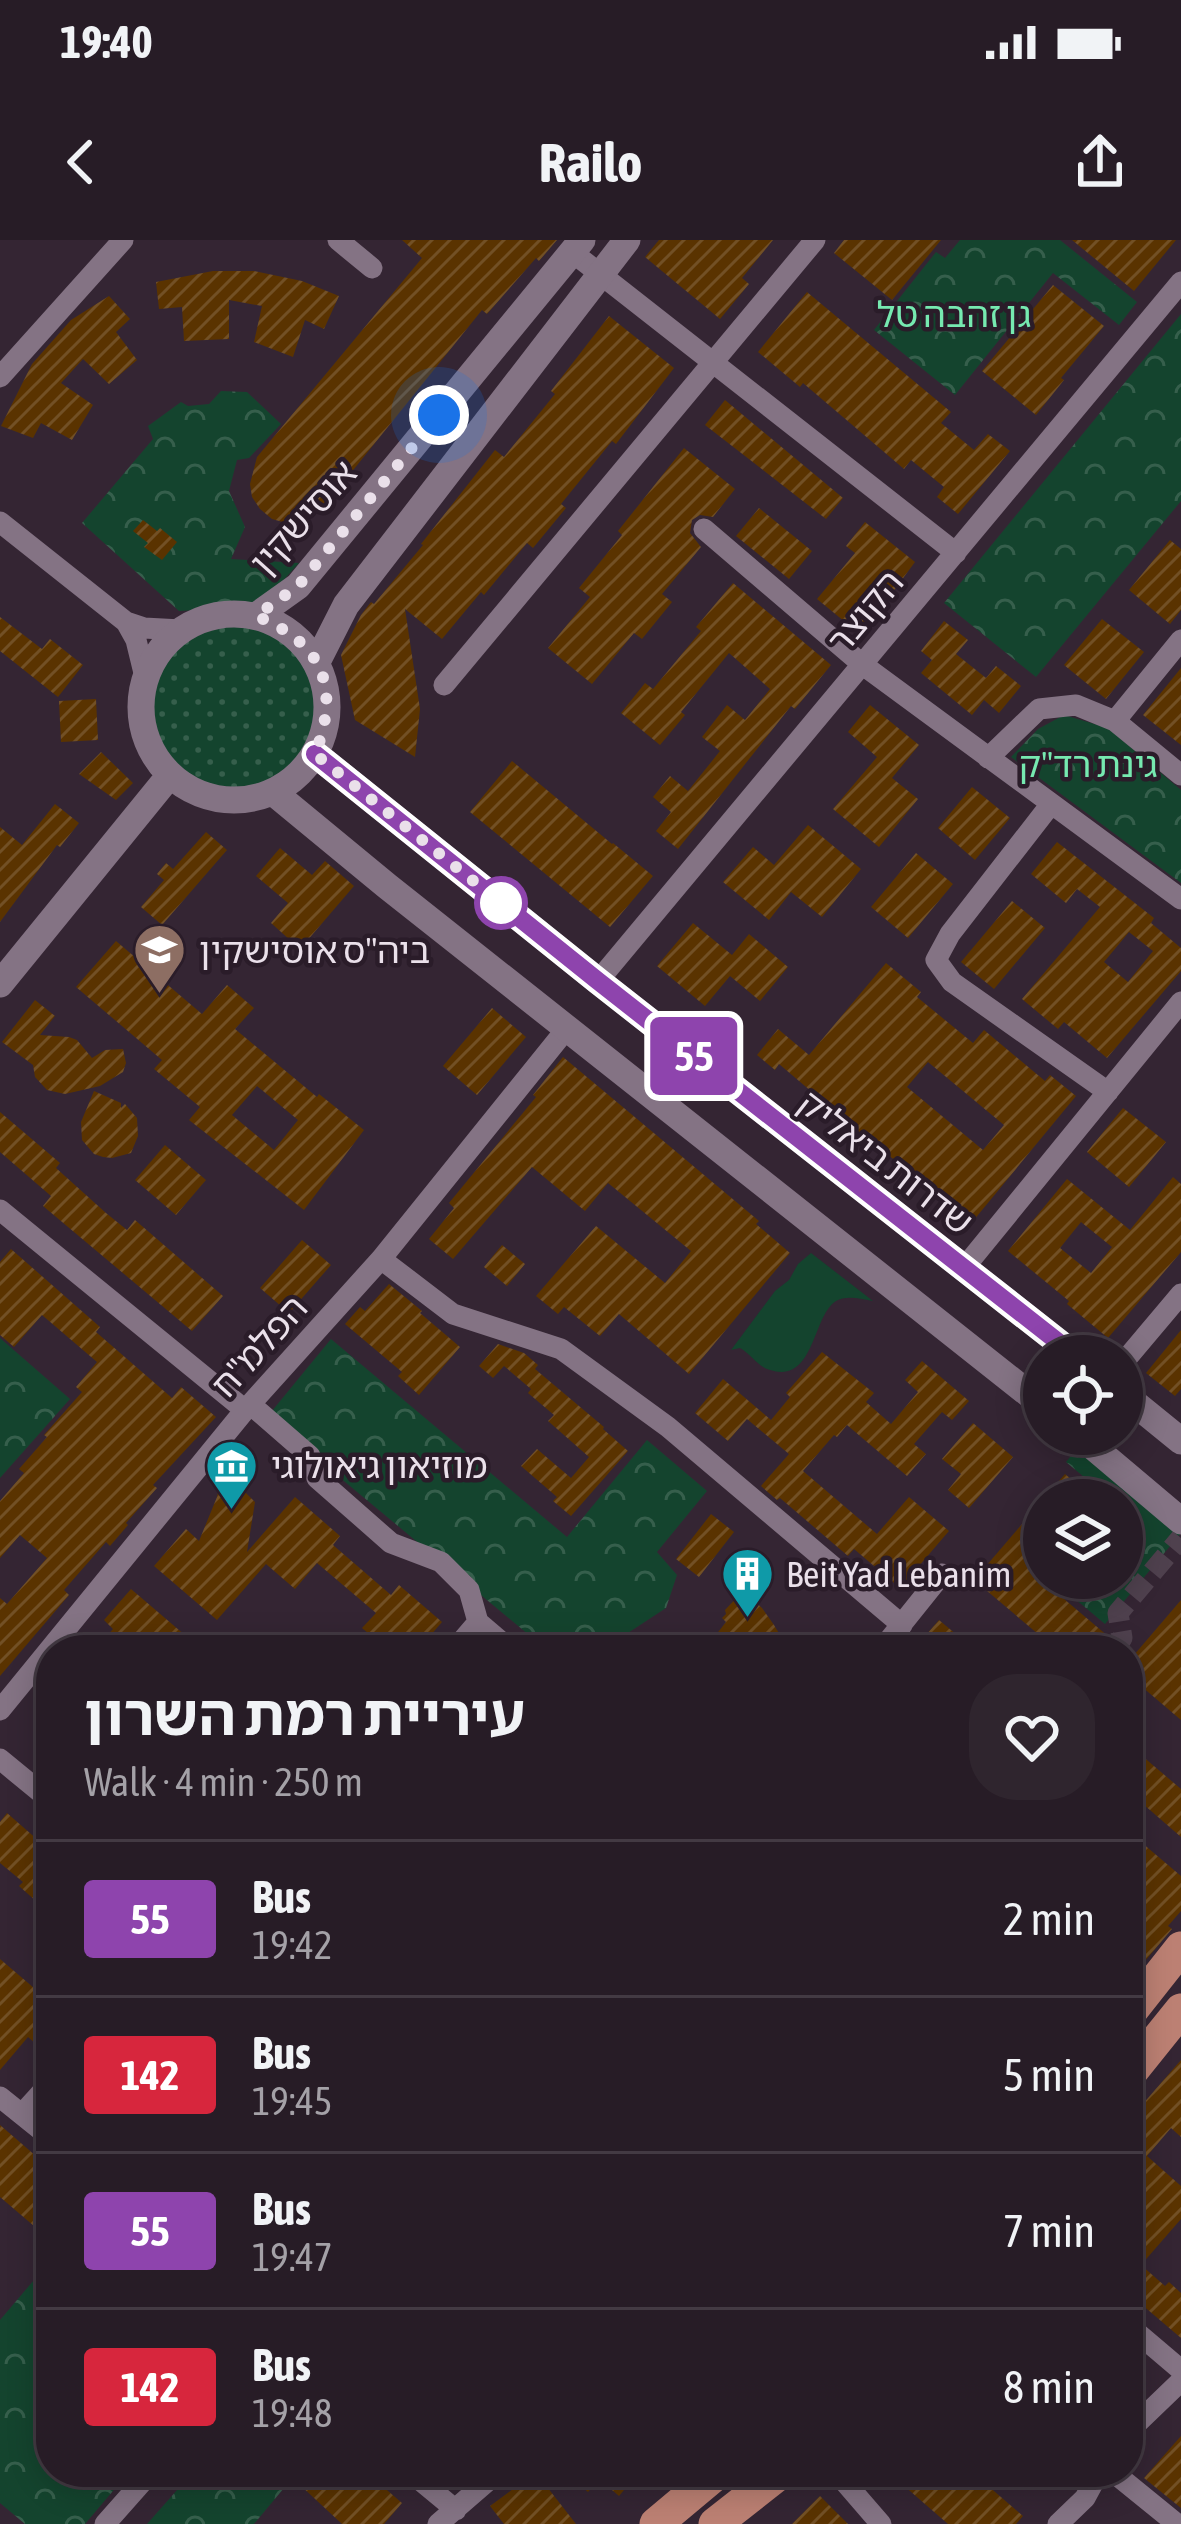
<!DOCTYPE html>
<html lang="en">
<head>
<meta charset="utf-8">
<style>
	:root { --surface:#271c26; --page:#2f252e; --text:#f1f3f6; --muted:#a4a1a7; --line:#433a43 }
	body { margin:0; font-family:"Asap Condensed","Noto Sans Hebrew",sans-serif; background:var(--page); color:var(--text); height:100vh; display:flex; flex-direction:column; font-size:45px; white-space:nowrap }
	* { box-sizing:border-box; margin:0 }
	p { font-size:39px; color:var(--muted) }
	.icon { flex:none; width:66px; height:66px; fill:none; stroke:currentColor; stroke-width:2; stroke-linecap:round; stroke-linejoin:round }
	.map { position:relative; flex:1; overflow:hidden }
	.drawer { position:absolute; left:36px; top:1395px; width:1107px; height:852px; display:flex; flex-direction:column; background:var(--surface); border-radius:48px; box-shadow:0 6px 30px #0003,0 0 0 3px var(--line) }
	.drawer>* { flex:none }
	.badge { padding:0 24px; border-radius:9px; font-size:42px; line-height:78px }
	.buttons { position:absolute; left:1023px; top:1095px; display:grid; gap:24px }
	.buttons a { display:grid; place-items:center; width:120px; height:120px; border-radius:50%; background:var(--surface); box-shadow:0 6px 30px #0003,0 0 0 3px var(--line); font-size:60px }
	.you { position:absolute; width:60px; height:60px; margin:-30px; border:9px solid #fff; border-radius:50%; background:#1a73e8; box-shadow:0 0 0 18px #1a73e833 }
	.map>.badge { position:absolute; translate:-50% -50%; box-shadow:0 0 0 6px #fff }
	.round { display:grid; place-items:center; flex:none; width:126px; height:126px; border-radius:48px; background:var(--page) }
	.overview { display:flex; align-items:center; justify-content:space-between; height:204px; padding:0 48px }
	h1 { font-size:57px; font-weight:700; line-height:90px }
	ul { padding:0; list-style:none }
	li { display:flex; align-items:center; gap:36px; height:156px; padding:0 48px; border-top:3px solid var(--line) }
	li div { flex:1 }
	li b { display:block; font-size:45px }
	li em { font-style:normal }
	li .badge { min-width:132px; font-weight:700; text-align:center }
	.status { display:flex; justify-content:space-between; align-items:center; height:84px; padding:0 60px; background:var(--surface); direction:ltr }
	.status svg { height:33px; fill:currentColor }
	header { display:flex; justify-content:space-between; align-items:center; height:156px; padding:0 48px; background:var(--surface); font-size:54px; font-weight:700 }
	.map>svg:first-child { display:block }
	.grass { fill:#14442e }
	.park { fill:url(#park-crowns) }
	.garden { fill:url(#garden-dots) }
	.building { fill:url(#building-hatch); fill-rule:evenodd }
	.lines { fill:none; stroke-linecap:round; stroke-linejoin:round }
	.minor-tunnel { stroke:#4f414e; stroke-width:21; stroke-dasharray:21 10; stroke-linecap:butt }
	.minor { stroke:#847384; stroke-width:21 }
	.tertiary { stroke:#847384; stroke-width:27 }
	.primary { stroke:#bc8073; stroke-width:33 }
	.line-casing { stroke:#fff; stroke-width:27 }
	.line { stroke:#8e44ad; stroke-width:18 }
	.walk { stroke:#eae0ea; stroke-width:12; stroke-dasharray:0 21.6 }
	.stop-dot { fill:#fff; stroke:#8e44ad; stroke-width:6 }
	.labels { text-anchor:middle; stroke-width:9; stroke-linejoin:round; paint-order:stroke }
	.park-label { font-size:36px; fill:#76e9b0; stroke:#2a1c29 }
	.street-label { font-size:36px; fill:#eae0ea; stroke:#2a1c29 }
	.poi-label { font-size:36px; fill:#eae0ea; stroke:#2a1c29; text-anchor:start }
</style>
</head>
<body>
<div class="status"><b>19:40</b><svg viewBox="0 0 49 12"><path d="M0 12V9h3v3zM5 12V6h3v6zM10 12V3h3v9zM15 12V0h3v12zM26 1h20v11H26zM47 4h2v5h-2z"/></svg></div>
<header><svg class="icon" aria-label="back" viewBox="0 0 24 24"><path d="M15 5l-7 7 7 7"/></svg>Railo<svg class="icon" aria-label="share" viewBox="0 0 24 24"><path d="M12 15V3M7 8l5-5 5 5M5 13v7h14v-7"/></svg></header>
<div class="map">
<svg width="1181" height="2284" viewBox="0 0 1181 2284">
	<defs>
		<pattern id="park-crowns" width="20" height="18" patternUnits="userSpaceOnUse" patternTransform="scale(3)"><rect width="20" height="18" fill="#14442e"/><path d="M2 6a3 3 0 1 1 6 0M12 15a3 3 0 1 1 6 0" fill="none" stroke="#365f4c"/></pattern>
		<pattern id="garden-dots" width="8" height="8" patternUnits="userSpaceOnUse" patternTransform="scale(3)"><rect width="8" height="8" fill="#14442e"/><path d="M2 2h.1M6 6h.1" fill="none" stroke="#365f4c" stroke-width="1.8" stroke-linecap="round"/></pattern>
		<pattern id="building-hatch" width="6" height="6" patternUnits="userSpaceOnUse" patternTransform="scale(3)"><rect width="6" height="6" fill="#5a3300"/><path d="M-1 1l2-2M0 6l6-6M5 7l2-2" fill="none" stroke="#725025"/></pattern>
	</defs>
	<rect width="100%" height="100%" fill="#342533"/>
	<!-- grass -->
	<path class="grass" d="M 811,1013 L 873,1061 C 862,1059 846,1055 836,1061 C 812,1076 815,1144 770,1130 C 758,1127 751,1114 740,1108 L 731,1110 L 775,1051 L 789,1040 L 798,1024 Z"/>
	<!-- park -->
	<path class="park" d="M 960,0 L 1060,0 L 1137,62 L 1119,85 L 1053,33 L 955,155 L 874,90 L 936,12 L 945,18 Z
		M 1181,74 L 1181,261 L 1036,437 L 944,363 Z
		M 221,151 L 247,152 L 281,184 L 249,218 L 237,220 L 229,251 L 245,287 L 231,319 L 299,323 L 259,367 L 179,371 L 82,283 L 153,199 L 148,186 L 181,162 L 188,166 L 209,164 Z
		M 1064,475 L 1108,488 L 1181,550 L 1181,643 L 1011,517 L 1038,489 Z
		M 0,1098 L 70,1159 L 0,1238 Z
		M 331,1099 L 567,1297 L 647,1200 L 707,1251 L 657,1312 L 677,1335 L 666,1368 L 602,1410 L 547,1410 L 267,1177 Z
		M 1079,1206 L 1181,1293 L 1105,1384 L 1050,1338 L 1122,1338 L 1122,1260 L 1107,1260 L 1108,1257 L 1066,1222 Z
		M 51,2020 L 51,2232 L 129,2232 L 85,2284 L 25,2284 L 0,2263 L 0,2080 Z
		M 193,2232 L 265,2232 L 284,2248 L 254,2284 L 147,2284 Z"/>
	<!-- garden -->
	<path class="garden" d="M141 467a93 93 0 1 1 186 0a93 93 0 1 1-186 0Z"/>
	<!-- building -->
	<path class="building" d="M 402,0 L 557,0 L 539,21 L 536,18 L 487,74 L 482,70 L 321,270 L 299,282 L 286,283 L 272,279 L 260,269 L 252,257 L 250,244 L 257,217 L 422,18 Z
		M 659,0 L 773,0 L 742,38 L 749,44 L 720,79 L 645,17 Z
		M 844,0 L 941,0 L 892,60 L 834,13 Z
		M 1072,0 L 1176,0 L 1134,51 Z
		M 213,31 L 254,31 L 302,41 L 339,56 L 324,89 L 305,80 L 293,117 L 254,102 L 262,66 L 229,60 L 229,99 L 184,101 L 182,67 L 159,69 L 156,42 Z
		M 1053,45 L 1104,86 L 1061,138 L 1064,140 L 1036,175 L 982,131 Z
		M 807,52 L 951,172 L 941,183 L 974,210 L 988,194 L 1010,211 L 958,274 L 937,257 L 944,247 L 911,220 L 904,229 L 803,143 L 800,147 L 758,112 Z
		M 109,56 L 130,79 L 116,92 L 137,120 L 109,144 L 83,119 L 61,143 L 93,165 L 72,200 L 41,183 L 33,198 L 1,186 L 32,124 L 71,80 Z
		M 609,76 L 674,128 L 616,204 L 612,201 L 561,264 L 566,268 L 533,308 L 527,303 L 484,355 L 481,352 L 442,399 L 405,369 L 420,469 L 415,517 L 355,480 L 341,415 L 361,375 L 371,362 L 374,364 L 423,305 L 421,304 L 495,210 L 504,217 L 555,154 L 551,151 Z
		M 725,160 L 843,258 L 826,279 L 705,185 Z
		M 684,208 L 735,249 L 713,277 L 700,275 L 692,280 L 690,293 L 701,307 L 662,354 L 672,362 L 642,399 L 634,393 L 592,444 L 548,408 L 590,357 L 579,348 L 622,295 L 618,291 Z
		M 759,268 L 812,311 L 789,339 L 736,296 Z
		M 143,280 L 157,291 L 160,288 L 177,302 L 162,320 L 144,307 L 148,303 L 133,291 Z
		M 865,282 L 915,322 L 861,395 L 817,359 L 855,313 L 846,306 Z
		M 1170,300 L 1181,309 L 1181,370 L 1170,384 L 1129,350 Z
		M 733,343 L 831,425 L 795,469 L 791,466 L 678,609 L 656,591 L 671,572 L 653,557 L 670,536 L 688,551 L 720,511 L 702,497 L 727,465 L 745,480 L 770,449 L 729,413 L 681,472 L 685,475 L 660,505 L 621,473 L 645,443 L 653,449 L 701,391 L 696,387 Z
		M 0,377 L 42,409 L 50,399 L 83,425 L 58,457 L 0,411 Z
		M 1102,379 L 1144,412 L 1106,459 L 1064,425 Z
		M 944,381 L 968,400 L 956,414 L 986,438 L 996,426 L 1021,446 L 999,473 L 984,460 L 972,475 L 921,433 L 932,420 L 921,411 Z
		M 1181,428 L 1181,505 L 1143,475 Z
		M 96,459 L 98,500 L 61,502 L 59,461 Z
		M 870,465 L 919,505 L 892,538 L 918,559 L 879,607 L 833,569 L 877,517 L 848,492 Z
		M 101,512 L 133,543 L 116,560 L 79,534 Z
		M 512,521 L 612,604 L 613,603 L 653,636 L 610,687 L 470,572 Z
		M 972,547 L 1010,578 L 975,620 L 938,588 Z
		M 55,564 L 79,583 L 60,607 L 57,605 L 0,682 L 0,587 L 22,605 Z
		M 808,585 L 861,629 L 822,677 L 791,652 L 769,680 L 723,642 L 753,607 L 774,625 Z
		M 206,592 L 227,610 L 162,685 L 141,667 L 164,640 L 157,634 L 166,623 L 173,629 Z
		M 1057,602 L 1154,678 L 1151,683 L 1181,708 L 1181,731 L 1107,818 L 1064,782 L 1058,789 L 1022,759 L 1100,667 L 1077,649 L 1066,663 L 1031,634 ZM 1129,692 L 1153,711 L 1128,742 L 1104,722 Z
		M 280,608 L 312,635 L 325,621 L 354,646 L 300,709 L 271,683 L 288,663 L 256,636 Z
		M 916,613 L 953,644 L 908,698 L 871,667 Z
		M 1012,661 L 1045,688 L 994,749 L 961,722 Z
		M 693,683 L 732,715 L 749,694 L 788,727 L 760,761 L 730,736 L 705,766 L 657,726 Z
		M 116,701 L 202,774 L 227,745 L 254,768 L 235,789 L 317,857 L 319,854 L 364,890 L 304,970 L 189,880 L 200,867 L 154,829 L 162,820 L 76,747 ZM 257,846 L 298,880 L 274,910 L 232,875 Z
		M 886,723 L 921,752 L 917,757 L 973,803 L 984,790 L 1045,841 L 1050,835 L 1076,856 L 973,981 L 865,897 L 779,824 L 775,830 L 757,815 L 778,789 L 809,815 ZM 928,822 L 1004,885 L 983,910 L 907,847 Z
		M 35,760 L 55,776 L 40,795 L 69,797 L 77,800 L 92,818 L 105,810 L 123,809 L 126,823 L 123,832 L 100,846 L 65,854 L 47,850 L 35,837 L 33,825 L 2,802 Z
		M 492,768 L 526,797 L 477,855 L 443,826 Z
		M 563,817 L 759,981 L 756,984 L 790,1013 L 689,1134 L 619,1074 L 600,1096 L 564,1067 L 558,1074 L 536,1056 L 596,986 L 665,1043 L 691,1011 L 608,943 L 585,971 L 532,927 L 453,1019 L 429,999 L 454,968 L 449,963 L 536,857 L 533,855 Z
		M 94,851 L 121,863 L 121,868 L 125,864 L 137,878 L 138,896 L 131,913 L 112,918 L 103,917 L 94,914 L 82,900 L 81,882 Z
		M 1123,868 L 1166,902 L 1129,947 L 1087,912 Z
		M 0,872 L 60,923 L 56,928 L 106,973 L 127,990 L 135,980 L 223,1056 L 192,1091 L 43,966 L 51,956 L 0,912 Z
		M 165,905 L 206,940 L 176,975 L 135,940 Z
		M 1173,937 L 1181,944 L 1181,1012 L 1108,1098 L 1067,1064 L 1069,1061 L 1008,1011 L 1067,939 L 1130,990 ZM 1081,982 L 1112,1007 L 1091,1033 L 1060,1008 Z
		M 302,1000 L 331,1025 L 289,1073 L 260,1048 Z
		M 502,1005 L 525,1024 L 507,1046 L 484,1027 Z
		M 11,1009 L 100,1087 L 96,1092 L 172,1158 L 181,1147 L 216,1177 L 153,1245 L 157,1248 L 126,1283 L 128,1285 L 110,1306 L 106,1302 L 64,1350 L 69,1355 L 0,1436 L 0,1358 L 7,1364 L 47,1318 L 20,1295 L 0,1318 L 0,1261 L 24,1233 L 19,1229 L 47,1197 L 44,1195 L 82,1152 L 76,1147 L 97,1122 L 42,1075 L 14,1107 L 0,1095 L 0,1022 Z
		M 389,1044 L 422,1071 L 420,1073 L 460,1107 L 419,1155 L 398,1136 L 402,1132 L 345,1084 L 360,1067 L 365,1071 Z
		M 1181,1090 L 1181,1149 L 1175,1156 L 1146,1133 Z
		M 498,1104 L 524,1113 L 538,1125 L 535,1129 L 604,1187 L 603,1189 L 628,1211 L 571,1276 L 553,1261 L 557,1257 L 521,1226 L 537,1209 L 571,1238 L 589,1217 L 548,1181 L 554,1175 L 528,1153 L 531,1149 L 504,1126 L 493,1138 L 479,1126 Z
		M 822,1112 L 874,1153 L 866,1162 L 891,1184 L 918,1152 L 905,1140 L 922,1121 L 969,1161 L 952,1180 L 942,1172 L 914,1204 L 926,1214 L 907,1236 L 847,1185 L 837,1197 L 834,1195 L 803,1231 L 877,1294 L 909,1257 L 949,1291 L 900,1348 L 854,1309 L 848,1316 L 780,1258 L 777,1260 L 761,1246 L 789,1214 L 747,1179 L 728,1201 L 695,1173 L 723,1139 L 771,1180 L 790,1157 L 786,1153 Z
		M 973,1183 L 1013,1217 L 969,1268 L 948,1250 L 961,1234 L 942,1219 Z
		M 1065,1234 L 1096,1260 L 1044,1260 L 1044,1315 L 1031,1331 L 1109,1397 L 1098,1410 L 1057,1410 L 974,1340 Z
		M 221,1237 L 233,1251 L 242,1249 L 255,1262 L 247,1312 L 295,1257 L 340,1296 L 333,1305 L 391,1355 L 399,1345 L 442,1382 L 418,1410 L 388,1410 L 362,1388 L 376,1373 L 317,1323 L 295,1349 L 266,1324 L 217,1380 L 154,1326 L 186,1289 L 199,1301 L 217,1257 Z
		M 711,1274 L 734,1292 L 699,1337 L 676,1319 Z
		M 131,1349 L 186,1396 L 174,1410 L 95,1410 L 113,1389 L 104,1380 Z
		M 743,1351 L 762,1368 L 774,1385 L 783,1400 L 785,1410 L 704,1410 L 726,1382 L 722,1378 L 726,1374 L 725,1370 Z
		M 1181,1360 L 1181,1480 L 1128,1435 L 1128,1422 Z
		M 939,1380 L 975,1410 L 913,1410 Z
		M 1141,1515 L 1181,1549 L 1181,1597 L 1128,1551 L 1128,1530 Z
		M 7,1573 L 39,1601 L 34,1608 L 51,1623 L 51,1646 L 37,1662 L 19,1646 L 23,1642 L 0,1623 L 0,1582 Z
		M 1128,1591 L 1181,1636 L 1181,1671 L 1168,1686 L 1172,1689 L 1128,1741 Z
		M 0,1719 L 34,1748 L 51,1728 L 51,1817 L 28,1797 L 0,1830 Z
		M 1181,1820 L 1181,1897 L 1171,1888 L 1147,1916 L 1181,1946 L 1181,1979 L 1141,2025 L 1165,2046 L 1169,2042 L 1181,2053 L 1181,2098 L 1128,2053 L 1128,1881 Z
		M 0,1885 L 51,1929 L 51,1980 L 41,1992 L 0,1957 Z
		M 1181,2196 L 1181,2268 L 1144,2238 Z
		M 286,2232 L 366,2232 L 402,2263 L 384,2284 L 342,2284 Z
		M 536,2232 L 551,2252 L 576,2284 L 504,2284 L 490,2266 Z
		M 565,2232 L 639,2232 L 619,2256 L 599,2239 L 588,2252 Z
		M 888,2232 L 972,2232 L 1023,2276 L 1016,2284 L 948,2284 Z
		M 820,2256 L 848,2284 L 792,2284 Z"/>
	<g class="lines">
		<!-- minor-tunnel -->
		<path class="minor-tunnel" d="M 1114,1410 L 1122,1398 L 1118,1373 L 1181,1298"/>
		<!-- minor -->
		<path class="minor" d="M 338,0 L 372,28
			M 572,12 L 956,313
			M 0,137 L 123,0
			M 0,282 L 126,382 L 144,388 L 181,390
			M 704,289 L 863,425 L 1181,659
			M 126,382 L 136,400 L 145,437
			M 444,445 L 815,0
			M 1115,481 L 1181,400
			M 988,518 L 1039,469 L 1076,465 L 1115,481 L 1181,535
			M 1051,564 L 950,694 L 936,720 L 952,742 L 1108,852
			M 598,741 L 1181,42
			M 0,970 L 245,1170
			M 381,1019 L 453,1074 L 561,1109 L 668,1187 L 902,1385
			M 964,1028 L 1181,762
			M 1122,1124 L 1181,1054
			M 250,1164 L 310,1216 L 317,1238 L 391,1303 L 441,1322 L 469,1350 L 478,1382 L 511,1410
			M 454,1410 L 478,1382
			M 881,1410 L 942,1334
			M 0,1470 L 245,1170 L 381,1019 L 568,787
			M 0,1519 L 51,1561
			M 0,1857 L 51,1898
			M 22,1874 L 51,1842
			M 1128,2085 L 1181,2130
			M 1128,2192 L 1181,2141
			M 410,2232 L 456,2270
			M 836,2232 L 881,2284
			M 1113,2232 L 1177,2284
			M 105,2284 L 151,2232
			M 438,2284 L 498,2232
			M 1058,2284 L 1085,2258 L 1099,2232"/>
		<!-- tertiary -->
		<path class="tertiary" d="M141 467a93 93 0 1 1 186 0a93 93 0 1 1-186 0Z
			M 256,376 L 298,346 L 582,0
			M 317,422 L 346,365 L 627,0
			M 315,514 L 598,741 L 1076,1116
			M 273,552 L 387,646 L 1044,1166
			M 0,744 L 170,535
			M 1122,1153 L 1181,1201
			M 1078,1194 L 1181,1281"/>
		<!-- primary -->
		<path class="primary" d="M 1128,1775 L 1181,1708
			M 1128,1836 L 1181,1770
			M 656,2284 L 718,2232
			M 715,2284 L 781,2232"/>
	</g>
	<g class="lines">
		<defs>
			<path id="line" d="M 315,514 L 598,741 L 1076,1116"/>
		</defs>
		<!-- line casing -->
		<use href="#line" class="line-casing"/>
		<!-- line -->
		<use href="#line" class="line"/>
		<!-- walk -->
		<path class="walk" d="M 439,175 L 298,346 L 256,376 C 323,403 341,447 315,514 L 501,663"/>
	</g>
	<!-- icons -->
	<defs>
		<symbol id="school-pin" viewBox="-11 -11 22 30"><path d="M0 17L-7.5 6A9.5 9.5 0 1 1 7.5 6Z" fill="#8d6e63" stroke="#2a1c29"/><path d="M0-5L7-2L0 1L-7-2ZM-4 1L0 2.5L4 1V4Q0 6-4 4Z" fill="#fff"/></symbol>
		<symbol id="museum-pin" viewBox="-11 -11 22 30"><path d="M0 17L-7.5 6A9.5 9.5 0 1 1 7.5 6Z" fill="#0f9aa8" stroke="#2a1c29"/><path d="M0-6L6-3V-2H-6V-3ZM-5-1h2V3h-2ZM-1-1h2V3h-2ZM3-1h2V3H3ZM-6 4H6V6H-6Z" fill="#fff"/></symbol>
		<symbol id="building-pin" viewBox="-11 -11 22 30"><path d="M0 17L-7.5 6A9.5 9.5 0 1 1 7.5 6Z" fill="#0f9aa8" stroke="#2a1c29"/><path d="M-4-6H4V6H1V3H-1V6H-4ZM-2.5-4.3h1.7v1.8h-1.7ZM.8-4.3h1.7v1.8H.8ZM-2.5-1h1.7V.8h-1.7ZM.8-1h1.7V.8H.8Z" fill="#fff"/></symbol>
	</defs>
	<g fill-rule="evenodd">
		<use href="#school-pin" x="130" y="680" width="59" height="81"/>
		<use href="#museum-pin" x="202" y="1196" width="59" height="81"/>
		<use href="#building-pin" x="718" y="1304" width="59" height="81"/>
	</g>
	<!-- markers -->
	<circle class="stop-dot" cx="501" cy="663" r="24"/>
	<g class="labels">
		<!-- park labels -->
		<g class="park-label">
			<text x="954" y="87">גן זהבה טל</text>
			<text x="1088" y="537">גינת רד"ק</text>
		</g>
		<!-- street labels -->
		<g class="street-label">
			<text transform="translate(303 277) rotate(-48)" y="13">אוסישקין</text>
			<text transform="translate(865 371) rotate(-50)" y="13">הקוצר</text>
			<text transform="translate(886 922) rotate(38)" y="13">שדרות ביאליק</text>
			<text transform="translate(259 1106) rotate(-48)" y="13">הפלמ"ח</text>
		</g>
		<!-- poi labels -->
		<g class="poi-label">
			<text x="199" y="723">ביה"ס אוסישקין</text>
			<text x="271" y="1238">מוזיאון גיאולוגי</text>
			<text x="786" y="1347">Beit Yad Lebanim</text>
		</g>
	</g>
</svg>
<div class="buttons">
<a><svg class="icon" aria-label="locate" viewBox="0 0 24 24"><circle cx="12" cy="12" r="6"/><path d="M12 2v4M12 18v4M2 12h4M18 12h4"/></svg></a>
<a><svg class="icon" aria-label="layers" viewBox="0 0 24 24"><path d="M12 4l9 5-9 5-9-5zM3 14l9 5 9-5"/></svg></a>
</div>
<div class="you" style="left:439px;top:175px"></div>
<b class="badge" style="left:694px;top:816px;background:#8e44ad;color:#fff">55</b>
<section class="drawer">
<div class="overview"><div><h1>עיריית רמת השרון</h1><p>Walk · 4 min · 250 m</p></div><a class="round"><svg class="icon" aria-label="heart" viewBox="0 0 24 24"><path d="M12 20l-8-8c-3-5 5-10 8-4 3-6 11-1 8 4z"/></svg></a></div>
<ul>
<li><span class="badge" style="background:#8e44ad;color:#fff">55</span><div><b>Bus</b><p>19:42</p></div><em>2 min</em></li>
<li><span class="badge" style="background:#d7263d;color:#fff">142</span><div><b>Bus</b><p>19:45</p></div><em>5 min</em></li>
<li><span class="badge" style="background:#8e44ad;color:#fff">55</span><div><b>Bus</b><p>19:47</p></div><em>7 min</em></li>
<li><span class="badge" style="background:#d7263d;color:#fff">142</span><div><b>Bus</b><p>19:48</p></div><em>8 min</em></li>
</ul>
</section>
</div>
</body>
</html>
